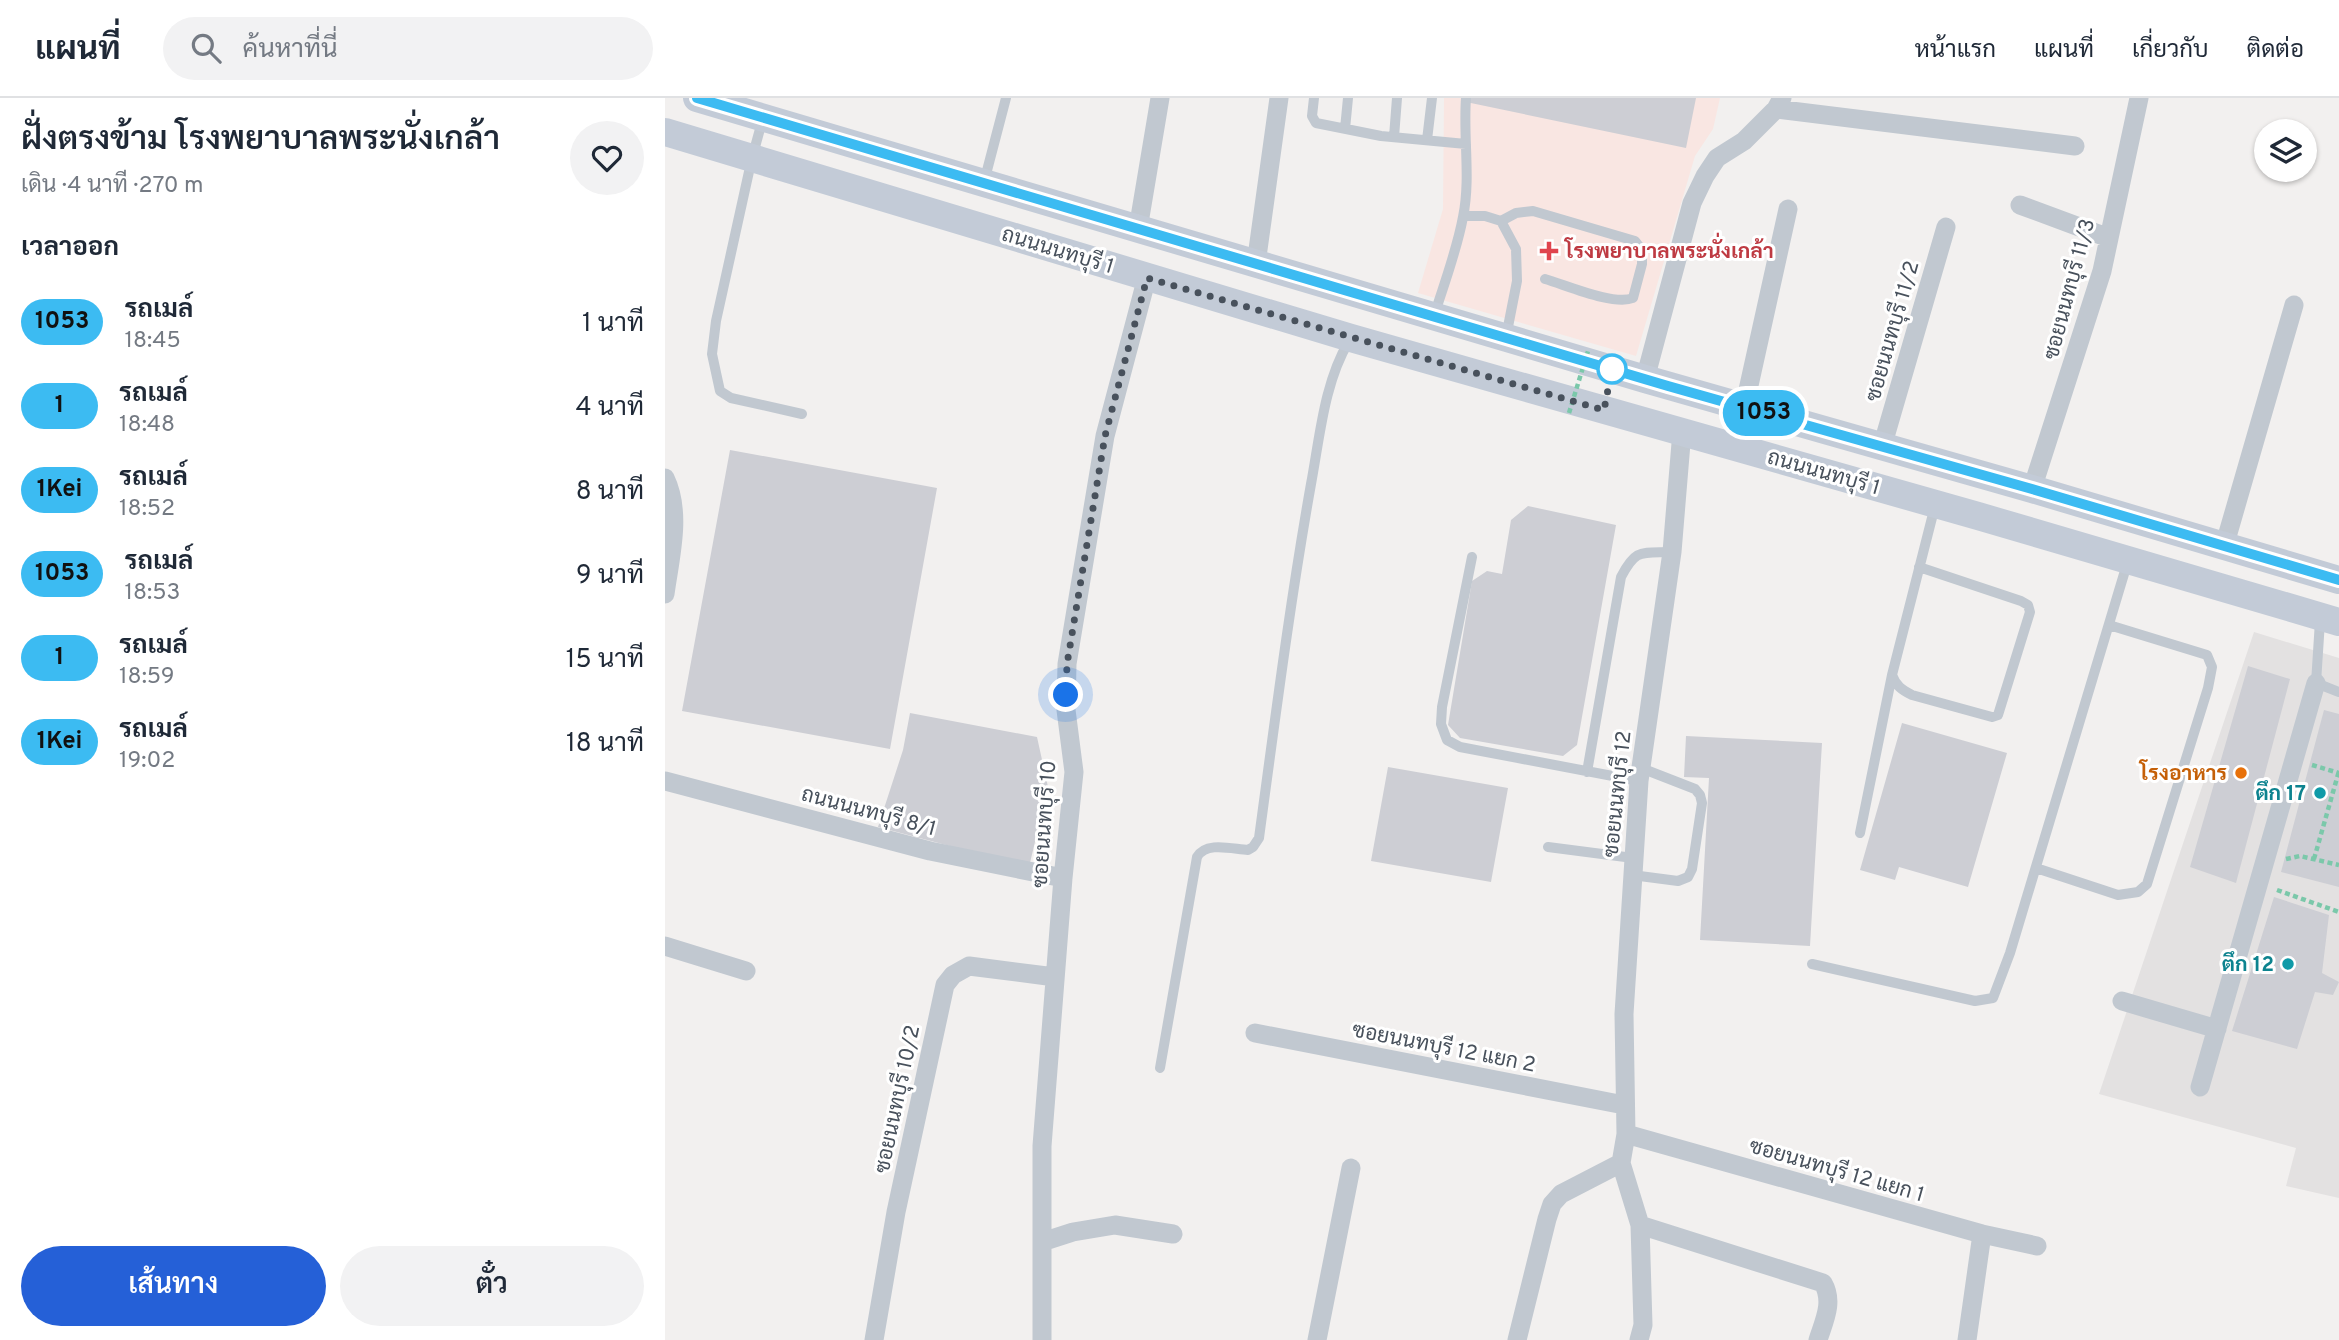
<!DOCTYPE html>
<html lang="th">
<head>
<meta charset="utf-8">
<style>
	:root { --surface:#fff; --page:#f2f2f3; --text:#1f2937; --muted:#747a83; --line:#e0e1e3; --accent:#2560d7 }
	body { margin:0; font-family:Overpass,Sarabun,sans-serif; background:var(--page); color:var(--text); height:100vh; display:flex; flex-direction:column; font-size:26px; white-space:nowrap }
	* { box-sizing:border-box; margin:0 }
	p { font-size:23px; color:var(--muted) }
	.icon { flex:none; width:38px; height:38px; fill:none; stroke:currentColor; stroke-width:2; stroke-linecap:round; stroke-linejoin:round }
	.map { position:relative; flex:1; overflow:hidden }
	.details { display:flex; flex-direction:column; background:var(--surface); width:665px }
	.details>* { flex:none }
	.badge { padding:0 14px; border-radius:23px; font-size:24px; line-height:46px }
	.fabs { position:absolute; left:1589px; top:21px; display:grid; gap:14px }
	.fabs a { display:grid; place-items:center; width:63px; height:63px; border-radius:50%; background:var(--surface); box-shadow:0 2px 5px #0004; font-size:35px }
	.you { position:absolute; width:35px; height:35px; margin:-18px; border:5px solid #fff; border-radius:50%; background:#1a73e8; box-shadow:0 0 0 10px #1a73e833 }
	.map>.badge { position:absolute; translate:-50% -50%; box-shadow:0 0 0 4px #fff }
	h2 { padding:0 21px; font-size:26px; line-height:63px }
	.round { display:grid; place-items:center; flex:none; width:74px; height:74px; border-radius:37px; background:var(--page) }
	.headline { display:flex; align-items:center; justify-content:space-between; height:119px; padding:0 21px }
	h1 { font-size:33px; font-weight:600; line-height:52px }
	.primary-button { display:flex; gap:14px; margin-top:auto; padding:14px 21px }
	.primary-button a { flex:1; height:80px; border-radius:42px; background:var(--accent); color:#fff; font-size:28px; font-weight:600; line-height:80px; text-align:center }
	.primary-button a+a { background:var(--page); color:var(--text) }
	ul { padding:0; list-style:none }
	li { display:flex; align-items:center; gap:21px; height:84px; padding:0 21px }
	li div { flex:1 }
	li b { display:block; font-size:26px }
	li em { font-style:normal }
	li .badge { min-width:77px; font-weight:700; text-align:center }
	header { display:flex; align-items:center; gap:42px; box-sizing:border-box; height:98px; padding:0 35px; background:var(--surface); border-bottom:2px solid var(--line) }
	header strong { font-size:33px }
	nav { display:flex; gap:38px; margin-inline-start:auto; font-size:24px }
	.search { width:490px; height:63px; background:var(--page); display:flex; align-items:center; gap:18px; box-sizing:border-box; padding:0 24px; border-radius:38px; color:var(--muted); font-size:26px }
	main { display:flex; flex:1; min-height:0 }
	.map>svg:first-child { display:block }
	.education { fill:#e3e1e1 }
	.medical { fill:#f9e6e2 }
	.building { fill:#cdced4 }
	.lines { fill:none; stroke-linecap:round; stroke-linejoin:round }
	.path { stroke:#7bc8aa; stroke-width:4.5; stroke-dasharray:5 3.5; stroke-linecap:butt }
	.lane { stroke:#c1c8d0; stroke-width:10 }
	.street { stroke:#c1c8d0; stroke-width:19 }
	.secondary { stroke:#c3cbd7; stroke-width:28 }
	.path-bridge { stroke:#7bc8aa; stroke-width:4.5; stroke-dasharray:5 3.5; stroke-linecap:butt }
	.line-casing { stroke:#fff; stroke-width:16 }
	.line { stroke:#3cbbf2; stroke-width:10 }
	.walk { stroke:#48515c; stroke-width:7; stroke-dasharray:0 12.6 }
	.health-dot { fill:#e0444e; stroke:#fff; stroke-width:2.5 }
	.stop-dot { fill:#fff; stroke:#3cbbf2; stroke-width:3.5 }
	.food-dot { fill:#e8710a; stroke:#fff; stroke-width:2.5 }
	.culture-dot { fill:#0f9aa8; stroke:#fff; stroke-width:2.5 }
	.labels { text-anchor:middle; stroke-width:6; stroke-linejoin:round; paint-order:stroke }
	.street-label { font-size:21px; fill:#48515c; stroke:#fff }
	.health-label { font-size:21px; font-weight:bold; fill:#be3a42; stroke:#fff; text-anchor:start }
	.food-label { font-size:21px; font-weight:bold; fill:#c56008; stroke:#fff; text-anchor:end }
	.culture-label { font-size:21px; font-weight:bold; fill:#0d838f; stroke:#fff; text-anchor:end }
</style>
</head>
<body>
<header>
<strong>แผนที่</strong>
<div class="search"><svg class="icon" aria-label="search" viewBox="0 0 24 24"><circle cx="10" cy="10" r="6"/><path d="M15 15l6 6"/></svg>ค้นหาที่นี่</div>
<nav><a>หน้าแรก</a><a>แผนที่</a><a>เกี่ยวกับ</a><a>ติดต่อ</a></nav>
</header>
<main>
<section class="details">
<div class="headline"><div><h1>ฝั่งตรงข้าม โรงพยาบาลพระนั่งเกล้า</h1><p>เดิน · 4 นาที · 270 m</p></div><a class="round"><svg class="icon" aria-label="heart" viewBox="0 0 24 24"><path d="M12 20l-8-8c-3-5 5-10 8-4 3-6 11-1 8 4z"/></svg></a></div>
<h2>เวลาออก</h2>
<ul>
<li><span class="badge" style="background:#3cbbf2;color:#111">1053</span><div><b>รถเมล์</b><p>18:45</p></div><em>1 นาที</em></li>
<li><span class="badge" style="background:#3cbbf2;color:#111">1</span><div><b>รถเมล์</b><p>18:48</p></div><em>4 นาที</em></li>
<li><span class="badge" style="background:#3cbbf2;color:#111">1Kei</span><div><b>รถเมล์</b><p>18:52</p></div><em>8 นาที</em></li>
<li><span class="badge" style="background:#3cbbf2;color:#111">1053</span><div><b>รถเมล์</b><p>18:53</p></div><em>9 นาที</em></li>
<li><span class="badge" style="background:#3cbbf2;color:#111">1</span><div><b>รถเมล์</b><p>18:59</p></div><em>15 นาที</em></li>
<li><span class="badge" style="background:#3cbbf2;color:#111">1Kei</span><div><b>รถเมล์</b><p>19:02</p></div><em>18 นาที</em></li>
</ul>
<div class="primary-button"><a>เส้นทาง</a><a>ตั๋ว</a></div>
</section>
<div class="map">
<svg width="1674" height="1242" viewBox="0 0 1674 1242">
	<rect width="100%" height="100%" fill="#f2f0ef"/>
	<!-- education -->
	<path class="education" d="M 1589,534 L 1674,560 L 1674,1100 L 1621,1088 L 1631,1050 L 1434,996 Z"/>
	<!-- medical -->
	<path class="medical" d="M 779,0 L 1055,0 L 1048,31 L 1030,58 L 971,258 L 753,195 L 778,111 Z"/>
	<!-- building -->
	<path class="building" d="M 802,0 L 1031,0 L 1021,50 L 801,4 Z
		M 65,352 L 272,390 L 225,651 L 17,613 Z
		M 863,408 L 951,427 L 912,647 L 898,658 L 795,640 L 783,627 L 807,483 L 822,473 L 837,476 L 846,422 Z
		M 1583,568 L 1625,581 L 1571,785 L 1525,769 Z
		M 1659,612 L 1674,616 L 1674,789 L 1616,774 Z
		M 245,615 L 372,639 L 383,689 L 364,769 L 213,729 L 238,652 Z
		M 1237,625 L 1342,655 L 1303,789 L 1234,769 L 1230,782 L 1195,772 Z
		M 1021,638 L 1157,645 L 1145,848 L 1035,842 L 1044,680 L 1019,679 Z
		M 723,669 L 843,690 L 826,784 L 706,763 Z
		M 1609,799 L 1664,817 L 1657,875 L 1674,884 L 1668,897 L 1650,894 L 1632,951 L 1567,933 Z"/>
	<g class="lines">
		<!-- path -->
		<path class="path" d="M 1647,667 L 1674,675
			M 1621,761 L 1635,758 L 1674,767
			M 1649,761 L 1674,673
			M 1612,792 L 1674,814"/>
		<!-- lane -->
		<path class="lane" d="M 649,0 L 647,18 L 651,25 L 716,38 L 801,46
			M 98,20 L 87,60 L 51,223 L 47,256 L 55,293 L 66,300 L 137,316
			M 680,31 L 683,0
			M 729,39 L 732,0
			M 762,42 L 767,0
			M 319,84 L 341,0
			M 799,118 L 820,118 L 836,123 L 851,151 L 852,183 L 841,239
			M 836,123 L 851,115 L 868,113 L 970,143 L 977,152 L 977,166 L 968,200 C 949,208 901,187 880,181
			M 769,218 C 779,186 792,152 798,119 C 806,80 798,39 801,0
			M 807,459 L 777,609 L 776,626 L 782,642 L 795,649 L 974,683
			M 1655,523 L 1651,585 L 1674,594
			M 1227,577 C 1231,588 1237,592 1247,597 L 1327,619 L 1333,617 L 1365,514 L 1363,507 L 1356,503 L 1254,469
			M 922,674 L 956,479 C 971,450 976,455 1007,454
			M 1195,735 L 1227,577 L 1270,408
			M 883,749 L 968,760
			M 1371,770 L 1453,797 L 1473,794 L 1482,786 L 1543,590 L 1547,569 L 1542,557 L 1444,527
			M 967,777 L 1013,783 L 1023,779 L 1027,771 L 1037,705 L 1035,697 L 1030,691 L 976,670
			M 1147,866 L 1310,903 L 1328,900 L 1345,855 L 1462,466
			M 495,970 L 532,759 C 541,743 567,751 583,752 L 588,749 L 594,740 C 610,622 625,504 646,386 C 655,338 659,285 684,243"/>
		<!-- street -->
		<path class="street" d="M 1111,11 L 1410,48
			M 1355,107 L 1444,140
			M 473,131 L 495,0
			M 591,166 L 614,0
			M 980,281 L 1027,105 L 1040,78 L 1052,60 L 1079,43 L 1111,11 L 1117,0
			M 1079,310 L 1123,111
			M 1217,349 L 1281,129
			M 0,380 C 17,415 5,459 0,496
			M 1367,391 L 1437,173 L 1474,0
			M 1559,449 L 1629,207
			M 0,683 L 265,753 L 398,780
			M 0,848 L 81,873
			M 1457,903 L 1552,931
			M 590,935 L 959,1007
			M 1535,989 L 1651,585
			M 961,1036 L 1317,1136 L 1372,1148
			M 975,1127 L 1158,1185 C 1169,1204 1159,1223 1153,1242
			M 377,1144 L 408,1134 L 450,1127 L 508,1136
			M 209,1242 L 231,1114 L 280,887 L 288,877 L 304,868 L 390,879
			M 377,1242 L 377,1048 L 398,780 L 409,674 L 401,612 L 402,566 L 440,338 L 482,179
			M 652,1242 L 686,1070
			M 852,1242 L 882,1121 L 887,1106 L 896,1096 L 956,1065
			M 974,1242 L 978,1227 L 975,1127 L 956,1065 L 961,1036 L 959,916 L 974,683 L 1007,454 L 1017,333
			M 1302,1242 L 1317,1136"/>
		<!-- secondary -->
		<path class="secondary" d="M 32,0 L 980,281 L 1367,391 L 1674,482
			M 0,34 L 686,240 L 1313,418 L 1674,524"/>
		<!-- path-bridge -->
		<path class="path-bridge" d="M 904,315 L 923,253"/>
	</g>
	<g class="lines">
		<defs>
			<path id="line" d="M 32,0 L 1003,288 L 1367,391 L 1674,482"/>
		</defs>
		<!-- line casing -->
		<use href="#line" class="line-casing"/>
		<!-- line -->
		<use href="#line" class="line"/>
		<!-- walk -->
		<path class="walk" d="M 401,597 L 402,566 L 440,338 L 482,180 L 939,312 L 947,271"/>
	</g>
	<!-- markers -->
	<path class="health-dot" d="M880.5 142.5h7v7h7v7h-7v7h-7v-7h-7v-7h7z"/>
	<circle class="stop-dot" cx="947" cy="271" r="14"/>
	<circle class="food-dot" cx="1576" cy="675" r="7"/>
	<g class="culture-dot">
		<circle cx="1655" cy="695" r="7"/>
		<circle cx="1623" cy="866" r="7"/>
	</g>
	<g class="labels">
		<!-- street labels -->
		<g class="street-label">
			<text transform="translate(393 152) rotate(17)" y="7">ถนนนนทบุรี 1</text>
			<text transform="translate(1404 191) rotate(-75)" y="7">ซอยนนทบุรี 11/3</text>
			<text transform="translate(1227 233) rotate(-74)" y="7">ซอยนนทบุรี 11/2</text>
			<text transform="translate(1159 374) rotate(16)" y="7">ถนนนนทบุรี 1</text>
			<text transform="translate(952 696) rotate(-84)" y="7">ซอยนนทบุรี 12</text>
			<text transform="translate(204 713) rotate(15)" y="7">ถนนนนทบุรี 8/1</text>
			<text transform="translate(379 726) rotate(-86)" y="7">ซอยนนทบุรี 10</text>
			<text transform="translate(779 949) rotate(11)" y="7">ซอยนนทบุรี 12 แยก 2</text>
			<text transform="translate(232 1001) rotate(-78)" y="7">ซอยนนทบุรี 10/2</text>
			<text transform="translate(1172 1072) rotate(16)" y="7">ซอยนนทบุรี 12 แยก 1</text>
		</g>
		<!-- health labels -->
		<g class="health-label">
			<text x="900" y="160">โรงพยาบาลพระนั่งเกล้า</text>
		</g>
		<!-- food labels -->
		<g class="food-label">
			<text x="1562" y="682">โรงอาหาร</text>
		</g>
		<!-- culture labels -->
		<g class="culture-label">
			<text x="1641" y="702">ตึก 17</text>
			<text x="1609" y="873">ตึก 12</text>
		</g>
	</g>
</svg>
<div class="fabs">
<a><svg class="icon" aria-label="layers" viewBox="0 0 24 24"><path d="M12 4l9 5-9 5-9-5zM3 14l9 5 9-5"/></svg></a>
</div>
<div class="you" style="left:401px;top:597px"></div>
<b class="badge" style="left:1099px;top:315px;background:#3cbbf2;color:#111">1053</b>
</div>
</main>
</body>
</html>
